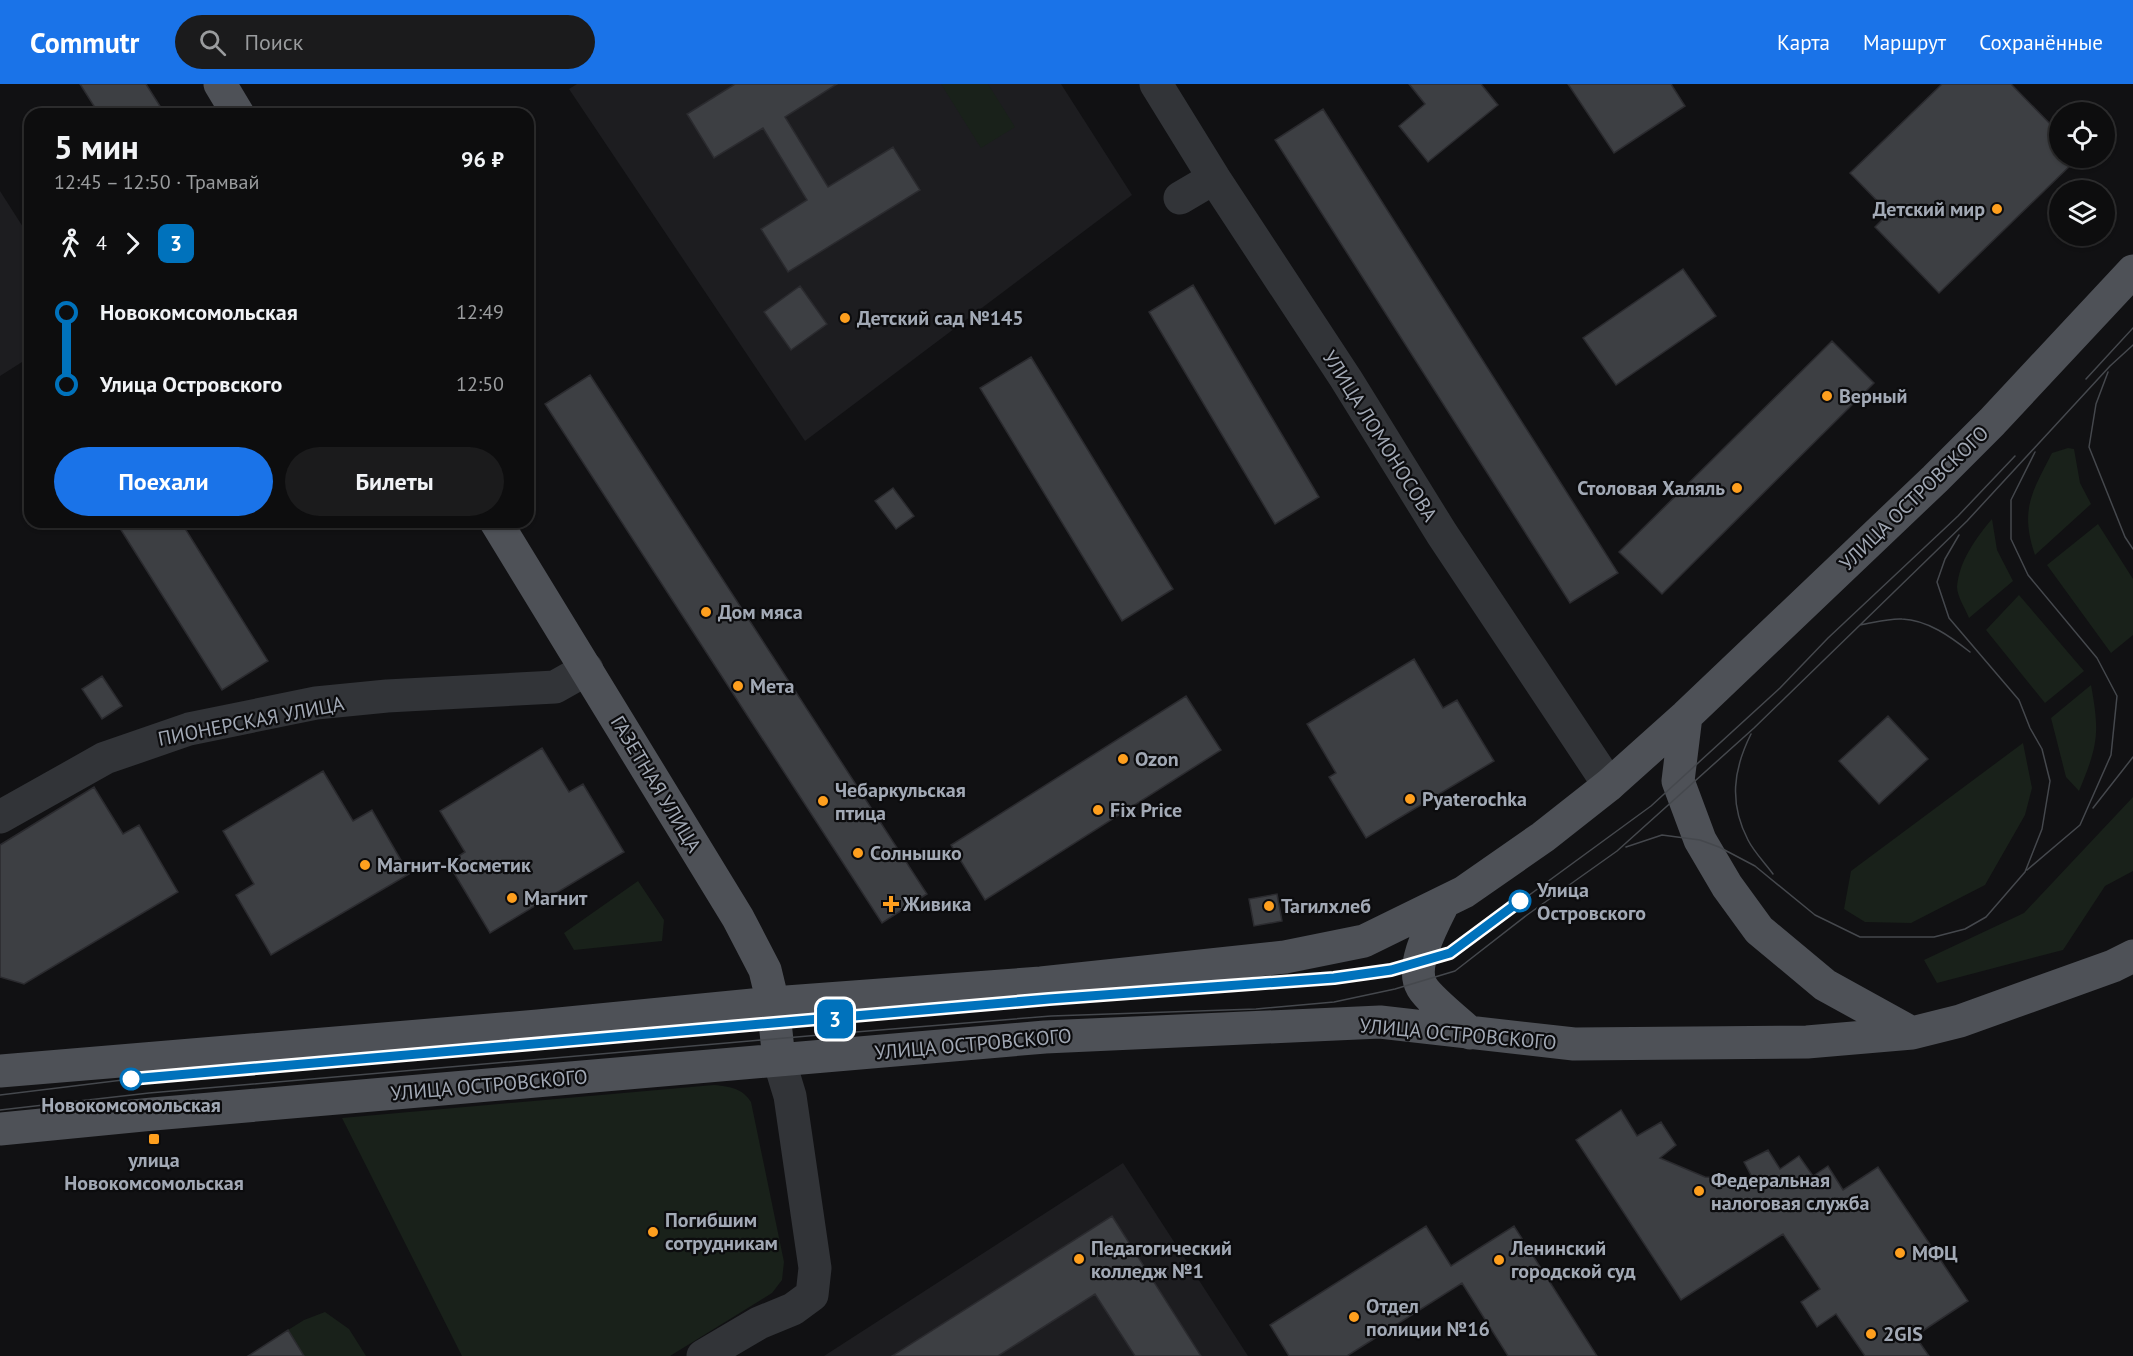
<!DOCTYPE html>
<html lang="ru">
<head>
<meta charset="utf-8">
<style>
	:root { --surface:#0d0d0e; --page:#1b1b1c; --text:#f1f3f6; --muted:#9a9c9e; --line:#2d2d2e; --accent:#1a73e8 }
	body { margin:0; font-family:"PT Sans",sans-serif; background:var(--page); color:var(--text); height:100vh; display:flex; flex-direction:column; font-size:22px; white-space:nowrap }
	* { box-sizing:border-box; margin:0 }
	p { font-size:20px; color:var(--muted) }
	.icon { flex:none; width:33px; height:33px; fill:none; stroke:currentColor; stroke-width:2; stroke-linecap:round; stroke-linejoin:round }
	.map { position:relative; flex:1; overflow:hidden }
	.drawer { position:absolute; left:24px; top:24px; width:510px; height:420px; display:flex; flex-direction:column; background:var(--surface); border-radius:18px; box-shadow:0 2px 4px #0004,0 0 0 2px var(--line) }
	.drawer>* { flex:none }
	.badge { padding:0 12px; border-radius:9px; font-size:21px; line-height:39px }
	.buttons { position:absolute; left:2049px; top:18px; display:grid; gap:12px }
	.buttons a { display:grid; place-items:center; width:66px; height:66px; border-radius:50%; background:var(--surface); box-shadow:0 2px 4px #0004,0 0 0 2px var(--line); font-size:30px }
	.map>.badge { position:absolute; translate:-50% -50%; box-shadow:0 0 0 3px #fff }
	.legs { display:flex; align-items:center; gap:9px; height:66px; padding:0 30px; font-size:20px }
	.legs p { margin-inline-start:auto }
	.head { display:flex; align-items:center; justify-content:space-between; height:102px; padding:0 30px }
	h1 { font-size:33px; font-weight:700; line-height:45px }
	.button { display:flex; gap:12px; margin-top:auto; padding:12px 30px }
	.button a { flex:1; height:69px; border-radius:36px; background:var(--accent); color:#fff; font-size:24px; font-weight:700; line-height:69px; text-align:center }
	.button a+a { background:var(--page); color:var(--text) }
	ul { padding:0 30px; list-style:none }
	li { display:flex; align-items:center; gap:21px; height:72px; font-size:22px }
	li i { display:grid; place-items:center; width:9px; height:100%; margin:0 8px; background:currentColor }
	li i::after { content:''; width:15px; height:15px; margin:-8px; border:4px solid; border-radius:50%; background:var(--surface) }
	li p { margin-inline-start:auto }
	li:first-child i { background:linear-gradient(#0000 50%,currentColor 0) }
	li:last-child i { background:linear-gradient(currentColor 50%,#0000 0) }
	header { display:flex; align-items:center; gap:36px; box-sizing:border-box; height:84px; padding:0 30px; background:var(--accent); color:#fff }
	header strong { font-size:28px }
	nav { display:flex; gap:33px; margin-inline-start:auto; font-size:21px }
	.search { width:420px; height:54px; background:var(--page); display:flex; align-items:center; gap:15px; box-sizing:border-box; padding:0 21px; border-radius:33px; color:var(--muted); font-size:22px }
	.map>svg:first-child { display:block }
	.built { fill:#1d1d20 }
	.green { fill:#19211a }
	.building { fill:#3d3f43; stroke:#2b2b2f; stroke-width:1.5 }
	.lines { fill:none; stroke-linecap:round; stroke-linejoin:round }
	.minor { stroke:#323438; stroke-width:33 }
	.major { stroke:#4e5157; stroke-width:33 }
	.tram { stroke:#45484d; stroke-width:1.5 }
	.line-1-casing { stroke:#fff; stroke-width:14 }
	.line-1 { stroke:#0072bc; stroke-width:9 }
	.poi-dot { fill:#fe9f1e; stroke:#0c0c0e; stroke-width:2 }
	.stop-1-dot { fill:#fff; stroke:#0072bc; stroke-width:3 }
	.labels { text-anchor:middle; stroke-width:4.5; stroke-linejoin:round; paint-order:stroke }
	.poi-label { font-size:20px; font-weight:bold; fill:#a2a9b5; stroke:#0c0c0e; text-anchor:start }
	.street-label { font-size:20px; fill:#a2a9b5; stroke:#0c0c0e }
	.stop-label { font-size:20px; font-weight:bold; fill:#a2a9b5; stroke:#0c0c0e; text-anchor:start }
</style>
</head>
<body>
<header>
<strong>Commutr</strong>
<div class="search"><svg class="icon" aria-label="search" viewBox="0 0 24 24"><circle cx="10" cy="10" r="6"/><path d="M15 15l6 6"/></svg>Поиск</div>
<nav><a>Карта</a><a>Маршрут</a><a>Сохранённые</a></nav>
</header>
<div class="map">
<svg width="2133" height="1272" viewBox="0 0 2133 1272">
	<rect width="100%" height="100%" fill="#111113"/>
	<!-- built -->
	<path class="built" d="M 577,0 L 1061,0 L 1132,111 L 805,357 L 569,5 Z
		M 0,107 L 30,154 L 30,273 L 0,292 Z
		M 1123,1079 L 1248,1272 L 824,1272 Z"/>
	<!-- green -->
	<path class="green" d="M 941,0 L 988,0 L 1015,43 L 981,64 Z
		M 2068,364 L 2074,365 L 2080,399 L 2091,420 L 2035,471 C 2020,426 2031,410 2052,369 Z
		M 1992,435 L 1997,466 L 2013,497 L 1969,534 C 1966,526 1957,512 1957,503 C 1959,477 1976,454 1992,435 Z
		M 2098,440 L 2133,495 L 2133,551 L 2111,569 L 2047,481 Z
		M 2019,511 L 2084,587 L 2045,619 L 1986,546 Z
		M 2091,601 C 2100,650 2098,661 2079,707 L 2066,693 L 2051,634 Z
		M 2023,659 L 2032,704 L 2025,731 L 1985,801 L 1911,839 L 1865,838 L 1844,825 L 1851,787 Z
		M 2133,713 L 2133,787 L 2105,802 L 2063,866 L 1937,899 L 1924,876 L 2024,829 Z
		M 638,797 L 664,836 L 662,857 L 574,866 L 564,849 Z
		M 714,1001 C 731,1003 742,1004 751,1018 L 784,1178 L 782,1196 L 772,1209 L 670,1272 L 462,1272 L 342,1034 Z
		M 325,1228 L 349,1245 L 366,1272 L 304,1272 L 288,1246 L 304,1236 Z"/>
	<!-- building -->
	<path class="building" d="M 80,0 L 146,0 L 165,30 L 99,30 Z
		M 735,0 L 837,0 L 785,33 L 828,103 L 893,63 L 920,106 L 788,188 L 761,145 L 807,116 L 763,44 L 714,74 L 687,30 Z
		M 1409,0 L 1481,0 L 1498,21 L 1428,78 L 1399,42 L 1425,20 Z
		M 1568,0 L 1671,0 L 1685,22 L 1614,69 Z
		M 1942,0 L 2011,0 L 2060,50 L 2060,74 L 2078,74 L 1939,209 L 1875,143 L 1889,129 L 1850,89 Z
		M 1323,25 L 1618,489 L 1570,519 L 1275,56 Z
		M 1683,185 L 1716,232 L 1616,301 L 1583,254 Z
		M 1193,201 L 1319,413 L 1275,440 L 1149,228 Z
		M 800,202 L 827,240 L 791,266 L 764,228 Z
		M 1832,257 L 1874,299 L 1662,510 L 1619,468 Z
		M 1031,273 L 1173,505 L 1122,537 L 980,304 Z
		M 590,291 L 927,810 L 882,839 L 545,320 Z
		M 893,404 L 914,432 L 896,445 L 875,417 Z
		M 116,438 L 181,438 L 268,577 L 222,606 Z
		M 1414,575 L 1443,624 L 1457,616 L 1494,677 L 1366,754 L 1329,693 L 1336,689 L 1307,640 Z
		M 102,592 L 122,622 L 102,635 L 82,605 Z
		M 1186,612 L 1221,666 L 985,816 L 951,761 Z
		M 1888,632 L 1928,675 L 1879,720 L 1839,677 Z
		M 542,664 L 569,708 L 583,700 L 624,768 L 490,849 L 448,779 L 465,768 L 440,727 Z
		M 323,687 L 353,737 L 372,726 L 409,790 L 271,871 L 236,811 L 254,800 L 223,747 Z
		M 94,703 L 123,750 L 139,741 L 178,808 L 24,900 L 0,893 L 0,761 Z
		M 1277,810 L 1282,837 L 1254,842 L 1249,815 Z
		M 1621,1026 L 1637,1052 L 1661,1038 L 1676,1061 L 1660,1074 L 1705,1093 L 1753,1095 L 1744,1078 L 1768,1066 L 1780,1085 L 1799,1072 L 1813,1092 L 1828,1082 L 1843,1106 L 1878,1083 L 1968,1217 L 1915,1252 L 1929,1272 L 1865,1272 L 1836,1230 L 1817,1243 L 1801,1218 L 1820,1205 L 1783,1150 L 1681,1216 L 1576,1056 Z
		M 1112,1132 L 1201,1272 L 1135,1272 L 1095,1210 L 998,1272 L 892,1272 Z
		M 1426,1142 L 1451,1182 L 1514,1142 L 1597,1272 L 1508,1272 L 1462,1199 L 1347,1272 L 1289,1272 L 1270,1241 Z
		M 288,1246 L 304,1272 L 248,1272 Z"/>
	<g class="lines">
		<!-- minor -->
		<path class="minor" d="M 1156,0 L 1214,94 L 1346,295 L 1442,450 L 1609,701
			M 1180,114 L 1214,94
			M 0,733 L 105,674 L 189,645 L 316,619 L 387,612 L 555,603 L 587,585
			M 703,1272 L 759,1239 L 793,1225 L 812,1211 L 815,1184 L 790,1012 L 779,976"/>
		<!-- major -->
		<path class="major" d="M 220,0 L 238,30
			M 496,438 L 738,834 L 765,886 L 773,919 L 779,976
			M 1686,632 L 1678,697 L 1700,756 L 1727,802 L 1759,846 L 1825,901 L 1912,949
			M 1444,818 C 1434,839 1409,881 1422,903 C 1429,915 1458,938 1470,949
			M 0,987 L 538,942 L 773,919 L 1041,899 L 1285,873 L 1364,857 L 1464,808 L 1543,753 L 1609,701 L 1686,632 L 1935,395 L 1992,338 L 2133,187
			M 0,1045 L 153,1030 L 1045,953 L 1380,938 L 1574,960 L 1807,958 L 1912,949 L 1960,937 L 2113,882 L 2133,872"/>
		<!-- tram -->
		<path class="tram" d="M 2108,288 L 2096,320 L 2089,363 L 2125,453 L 2133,465
			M 2086,295 L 2133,244
			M 1860,541 C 1873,539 1889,534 1902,535 C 1928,536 1951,553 1970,568
			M 1751,650 C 1733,686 1729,719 1748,756 C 1754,768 1765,779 1773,790
			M 2093,724 L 2133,673
			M 1626,763 L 1662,751 L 1700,756 L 1719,763 L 1755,782 L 1815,831 L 1860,853 L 1934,853 L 1965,845 L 1986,833 L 2025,788 L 2042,745 L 2050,697 L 2042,665 L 2030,644 L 2019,616 L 1949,534 L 1937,498 L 1945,475 L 1959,451
			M 2027,786 L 2080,741 L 2111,671 L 2117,612 L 2097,574 L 2028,491 L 2011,455 L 2011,416 L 2035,368
			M 0,1011 L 131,995 L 1049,915 L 1334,894 L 1391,886 L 1450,869 L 1651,722 L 1780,604 L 1828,554 L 1958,432 L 2015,372
			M 0,1026 L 149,1009 L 831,950 L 1051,932 L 1256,925 L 1334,918 L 1395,905 L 1455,887 L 1527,831 L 1617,767 L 1754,644 L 1967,437 L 2110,282 L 2133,261"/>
	</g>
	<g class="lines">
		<defs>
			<path id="line-1" d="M 131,995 L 1049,915 L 1334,894 L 1391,886 L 1450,869 L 1520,817"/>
		</defs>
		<!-- line-1 casing -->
		<use href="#line-1" class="line-1-casing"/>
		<!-- line-1 -->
		<use href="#line-1" class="line-1"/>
	</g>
	<!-- markers -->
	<g class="poi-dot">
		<circle cx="1997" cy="125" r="6"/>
		<circle cx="845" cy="234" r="6"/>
		<circle cx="1827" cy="312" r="6"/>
		<circle cx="1737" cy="404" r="6"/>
		<circle cx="706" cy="528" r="6"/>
		<circle cx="738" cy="602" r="6"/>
		<circle cx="1123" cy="675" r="6"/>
		<circle cx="1410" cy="715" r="6"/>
		<circle cx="823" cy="717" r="6"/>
		<circle cx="1098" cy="726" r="6"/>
		<circle cx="858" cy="769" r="6"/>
		<circle cx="365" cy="781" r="6"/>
		<circle cx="512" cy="814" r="6"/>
		<path d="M888 811h6v6h6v6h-6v6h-6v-6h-6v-6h6z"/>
		<circle cx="1269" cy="822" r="6"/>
		<rect x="148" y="1049" width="12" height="12" rx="3"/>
		<circle cx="1699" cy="1107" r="6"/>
		<circle cx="653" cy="1148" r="6"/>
		<circle cx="1900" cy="1169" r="6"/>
		<circle cx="1079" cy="1175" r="6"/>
		<circle cx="1499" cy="1176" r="6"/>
		<circle cx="1354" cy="1233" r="6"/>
		<circle cx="1871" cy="1250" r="6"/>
	</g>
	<g class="stop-1-dot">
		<circle cx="1520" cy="817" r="10"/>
		<circle cx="131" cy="995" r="10"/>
	</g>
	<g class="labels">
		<!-- poi labels -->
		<g class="poi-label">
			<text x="1985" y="132" text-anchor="end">Детский мир</text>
			<text x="857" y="241">Детский сад №145</text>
			<text x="1839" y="319">Верный</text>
			<text x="1725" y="411" text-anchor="end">Столовая Халяль</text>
			<text x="718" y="535">Дом мяса</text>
			<text x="750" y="609">Мета</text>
			<text x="1135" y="682">Ozon</text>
			<text x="835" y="713">Чебаркульская<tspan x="835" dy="23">птица</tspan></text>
			<text x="1422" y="722">Pyaterochka</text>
			<text x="1110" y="733">Fix Price</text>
			<text x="870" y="776">Солнышко</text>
			<text x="377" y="788">Магнит-Косметик</text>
			<text x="524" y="821">Магнит</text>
			<text x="903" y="827">Живика</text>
			<text x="1281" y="829">Тагилхлеб</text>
			<text x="154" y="1083" text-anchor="middle">улица<tspan x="154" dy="23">Новокомсомольская</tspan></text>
			<text x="1711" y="1103">Федеральная<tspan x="1711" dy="23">налоговая служба</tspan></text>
			<text x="665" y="1143">Погибшим<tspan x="665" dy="23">сотрудникам</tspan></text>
			<text x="1091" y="1171">Педагогический<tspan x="1091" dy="23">колледж №1</tspan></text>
			<text x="1511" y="1171">Ленинский<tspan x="1511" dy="23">городской суд</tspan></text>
			<text x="1912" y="1176">МФЦ</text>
			<text x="1366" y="1229">Отдел<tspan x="1366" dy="23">полиции №16</tspan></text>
			<text x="1883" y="1257">2GIS</text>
		</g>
		<!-- street labels -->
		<g class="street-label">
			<text transform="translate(1380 352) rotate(58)" y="7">УЛИЦА ЛОМОНОСОВА</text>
			<text transform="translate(1914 414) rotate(-44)" y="7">УЛИЦА ОСТРОВСКОГО</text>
			<text transform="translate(251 637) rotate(-11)" y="7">ПИОНЕРСКАЯ УЛИЦА</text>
			<text transform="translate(656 700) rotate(59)" y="7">ГАЗЕТНАЯ УЛИЦА</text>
			<text transform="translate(1458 950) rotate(5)" y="7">УЛИЦА ОСТРОВСКОГО</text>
			<text transform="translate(973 960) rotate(-5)" y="7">УЛИЦА ОСТРОВСКОГО</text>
			<text transform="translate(489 1001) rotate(-5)" y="7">УЛИЦА ОСТРОВСКОГО</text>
		</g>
		<!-- stop labels -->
		<g class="stop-label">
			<text x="1537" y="813">Улица<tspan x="1537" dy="23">Островского</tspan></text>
			<text x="131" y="1028" text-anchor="middle">Новокомсомольская</text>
		</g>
	</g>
</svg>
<div class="buttons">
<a><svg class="icon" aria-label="locate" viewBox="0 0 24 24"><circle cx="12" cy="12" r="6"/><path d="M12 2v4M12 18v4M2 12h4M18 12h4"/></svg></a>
<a><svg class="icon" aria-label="layers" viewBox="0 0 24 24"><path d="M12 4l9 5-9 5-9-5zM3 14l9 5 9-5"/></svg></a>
</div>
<b class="badge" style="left:835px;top:935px;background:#0072bc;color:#fff">3</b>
<section class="drawer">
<div class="head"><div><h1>5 мин</h1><p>12:45 – 12:50 · Трамвай</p></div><b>96 ₽</b></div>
<div class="legs"><svg class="icon" aria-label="walk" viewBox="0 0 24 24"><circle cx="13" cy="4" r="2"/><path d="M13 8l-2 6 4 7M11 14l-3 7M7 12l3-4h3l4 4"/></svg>4<svg class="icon" aria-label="forward" viewBox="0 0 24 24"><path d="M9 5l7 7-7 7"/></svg><b class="badge" style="background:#0072bc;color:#fff">3</b></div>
<ul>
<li><i style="color:#0072bc"></i><b>Новокомсомольская</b><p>12:49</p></li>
<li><i style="color:#0072bc"></i><b>Улица Островского</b><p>12:50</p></li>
</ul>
<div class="button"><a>Поехали</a><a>Билеты</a></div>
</section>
</div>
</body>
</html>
